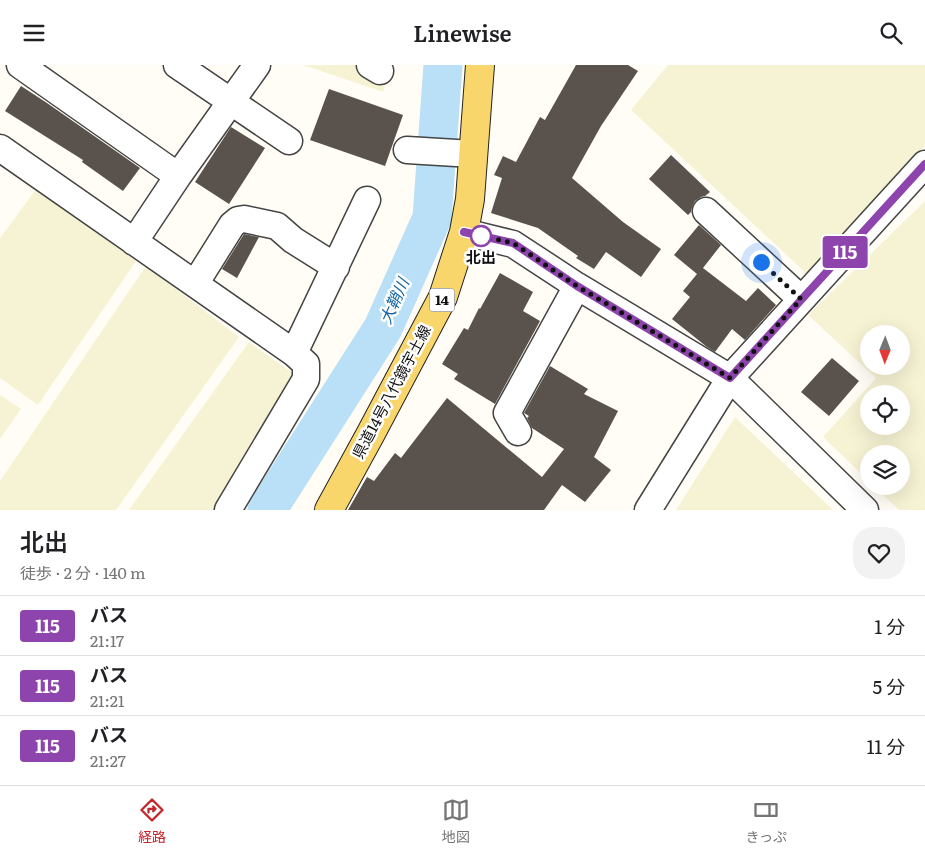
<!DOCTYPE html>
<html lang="ja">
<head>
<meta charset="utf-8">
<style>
	:root { --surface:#fff; --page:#f2f2f2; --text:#202124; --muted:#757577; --line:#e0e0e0; --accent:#c4262e }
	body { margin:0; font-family:Literata,"Noto Sans JP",serif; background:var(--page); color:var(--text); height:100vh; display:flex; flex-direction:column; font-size:19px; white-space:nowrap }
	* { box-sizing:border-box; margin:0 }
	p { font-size:16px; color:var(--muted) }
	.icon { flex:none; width:28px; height:28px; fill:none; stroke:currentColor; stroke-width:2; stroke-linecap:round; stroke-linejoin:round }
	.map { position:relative; height:445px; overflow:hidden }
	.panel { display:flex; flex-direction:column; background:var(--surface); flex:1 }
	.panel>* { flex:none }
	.badge { padding:0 10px; border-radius:4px; font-size:18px; line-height:32px }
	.needle { width:32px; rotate:181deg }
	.controls { position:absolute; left:860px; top:260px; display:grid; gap:10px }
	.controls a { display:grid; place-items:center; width:50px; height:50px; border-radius:50%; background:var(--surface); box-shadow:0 5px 20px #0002; font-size:25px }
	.you { position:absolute; width:25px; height:25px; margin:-12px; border:4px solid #fff; border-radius:50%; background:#1a73e8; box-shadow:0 0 0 8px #1a73e833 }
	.map>.badge { position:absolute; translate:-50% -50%; box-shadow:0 0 0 2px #fff }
	.round { display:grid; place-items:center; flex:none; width:52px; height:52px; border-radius:20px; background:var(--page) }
	.headline { display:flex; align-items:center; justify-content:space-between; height:85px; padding:0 20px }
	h1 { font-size:24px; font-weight:600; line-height:38px }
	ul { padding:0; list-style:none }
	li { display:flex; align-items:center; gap:15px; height:60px; padding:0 20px; border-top:1px solid var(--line) }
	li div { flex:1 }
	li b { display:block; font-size:19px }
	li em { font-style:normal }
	li .badge { min-width:55px; font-weight:700; text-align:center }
	header { display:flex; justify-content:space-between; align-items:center; height:65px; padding:0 20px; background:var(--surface); font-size:22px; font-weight:600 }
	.tab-bar { display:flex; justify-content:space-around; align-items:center; height:70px; border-top:1px solid var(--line); background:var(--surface); font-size:14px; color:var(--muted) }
	.tab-bar a { display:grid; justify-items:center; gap:2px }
	.tab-bar .current { color:var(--accent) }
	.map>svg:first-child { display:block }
	.farmland { fill:#f6f3d4; fill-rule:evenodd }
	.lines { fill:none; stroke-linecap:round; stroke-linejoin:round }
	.river { stroke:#b9e0f7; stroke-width:39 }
	.building { fill:#5a524d }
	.minor-casing { stroke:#444; stroke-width:29 }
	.major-casing { stroke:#222; stroke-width:30 }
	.minor { stroke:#fff; stroke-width:26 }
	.major { stroke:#f9d66b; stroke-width:28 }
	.line-casing { stroke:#fff; stroke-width:11 }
	.line { stroke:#8e44ad; stroke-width:8 }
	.walk { stroke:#111; stroke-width:5; stroke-dasharray:0 9 }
	.stop-dot { fill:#fff; stroke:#8e44ad; stroke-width:2.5 }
	.labels { text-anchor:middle; stroke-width:5; stroke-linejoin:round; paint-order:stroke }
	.shield { fill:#fff; stroke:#585858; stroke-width:1 }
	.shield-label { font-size:14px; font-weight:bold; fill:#111 }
	.stop-label { font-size:15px; font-weight:bold; fill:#111; stroke:#fff }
	.street-label { font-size:15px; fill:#111; stroke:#fff }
	.water-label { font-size:16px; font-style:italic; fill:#1768a6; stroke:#fff }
</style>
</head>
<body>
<header><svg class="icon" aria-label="menu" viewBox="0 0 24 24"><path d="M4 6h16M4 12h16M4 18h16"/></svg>Linewise<svg class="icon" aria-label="search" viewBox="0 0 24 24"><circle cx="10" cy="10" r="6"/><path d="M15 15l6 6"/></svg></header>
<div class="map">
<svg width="925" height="445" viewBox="0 0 925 445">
	<rect width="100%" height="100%" fill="#fffdf5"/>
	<!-- farmland -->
	<path class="farmland" d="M 303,0 L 391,0 L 383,27 Z
		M 668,0 L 925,0 L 925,81 L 807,209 L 631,45 Z
		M 37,123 L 136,196 L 38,340 L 0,313 L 0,173 Z
		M 925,136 L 925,445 L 899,445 L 874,421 L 901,421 L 901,389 L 869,389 L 869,416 L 823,372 L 876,313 L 808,250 ZM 869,269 L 901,269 L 901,301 L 869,301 ZM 869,329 L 901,329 L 901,361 L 869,361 Z
		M 146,201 L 239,272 L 116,445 L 0,445 L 0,416 Z
		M 249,277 L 298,312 L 215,445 L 129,445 Z
		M 0,330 L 21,344 L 0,374 Z
		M 735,352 L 833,445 L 676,445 Z"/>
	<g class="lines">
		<!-- river -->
		<path class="river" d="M 267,445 L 383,263 L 432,153 L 443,0"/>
	</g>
	<!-- building -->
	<path class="building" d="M 576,0 L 628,0 L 638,6 L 601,61 L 572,113 L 623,157 L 661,184 L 641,212 L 606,187 L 594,204 L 576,193 L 578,191 L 538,163 L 491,148 L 502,113 L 494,110 L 503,91 L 516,97 L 540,52 L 545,55 Z
		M 21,21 L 47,38 L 140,103 L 123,126 L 82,97 L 83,95 L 5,46 Z
		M 329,24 L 403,50 L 385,101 L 310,75 Z
		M 231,62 L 265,83 L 229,139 L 195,117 Z
		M 671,90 L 710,127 L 705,131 L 701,132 L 695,136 L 692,142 L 691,147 L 688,150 L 649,114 Z
		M 699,160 L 721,180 L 703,203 L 746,236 L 758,223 L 776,240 L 745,275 L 732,264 L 715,287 L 707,282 L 672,254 L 690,232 L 683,226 L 697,209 L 674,190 Z
		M 244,169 L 259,172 L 237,213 L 222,204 Z
		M 500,208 L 533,227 L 523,246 L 540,256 L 495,339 L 454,314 L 458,309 L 442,299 L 464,263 L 468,265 L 479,243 L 480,244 Z
		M 832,293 L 859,316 L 829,351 L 801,327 Z
		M 550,301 L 588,324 L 584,329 L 618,346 L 594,392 L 611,405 L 585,437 L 562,420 L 544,445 L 348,445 L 367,412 L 374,416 L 395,388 L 401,393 L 447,333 L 542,412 L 564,384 L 532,363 L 527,353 L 529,351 L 524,348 Z"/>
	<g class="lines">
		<defs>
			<path id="minor" d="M 20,0 L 178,111
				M 177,0 L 289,76
				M 370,0 L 380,6
				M 0,83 L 294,288 L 306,299 L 306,314 L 228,445
				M 407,85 L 473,89
				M 706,146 L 801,234
				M 464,167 L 513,179 L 577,221 L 730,313 L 865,445
				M 134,177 L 178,111 L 257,0
				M 195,219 L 232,160 L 238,155 L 244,154 L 277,161 L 293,175 L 336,202
				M 294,288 L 367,135
				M 518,367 L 507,348 L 577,221
				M 648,445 L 730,313 L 925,99"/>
			<path id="major" d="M 329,445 L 370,370 L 443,232 L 464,167 L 470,134 L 480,0"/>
		</defs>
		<!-- minor casing -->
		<use href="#minor" class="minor-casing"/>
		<!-- major casing -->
		<use href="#major" class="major-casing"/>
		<!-- minor -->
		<use href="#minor" class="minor"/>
		<!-- major -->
		<use href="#major" class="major"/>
	</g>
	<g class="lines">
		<defs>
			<path id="line" d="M 464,167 L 513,178 L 577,221 L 730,313 L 925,99"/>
		</defs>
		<!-- line casing -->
		<use href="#line" class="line-casing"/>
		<!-- line -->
		<use href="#line" class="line"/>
		<!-- walk -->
		<path class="walk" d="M 481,171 L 513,178 L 577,221 L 730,313 L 801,234 L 761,197"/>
	</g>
	<!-- markers -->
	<circle class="stop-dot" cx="481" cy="171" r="10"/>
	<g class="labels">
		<!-- shield labels -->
		<rect class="shield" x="429.5" y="223.5" width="25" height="23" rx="4"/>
		<g class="shield-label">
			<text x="442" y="240">14</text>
		</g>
		<!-- stop labels -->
		<g class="stop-label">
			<text x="481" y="198">北出</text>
		</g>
		<!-- street labels -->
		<g class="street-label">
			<text transform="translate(392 327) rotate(-62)" y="5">県道14号八代鏡宇土線</text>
		</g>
		<!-- water labels -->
		<g class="water-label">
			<text transform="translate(394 236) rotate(-66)" y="6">大鞘川</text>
		</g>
	</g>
</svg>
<div class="controls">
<a><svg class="needle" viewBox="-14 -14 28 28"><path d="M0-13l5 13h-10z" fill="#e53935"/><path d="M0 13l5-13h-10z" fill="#757577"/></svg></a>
<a><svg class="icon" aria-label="locate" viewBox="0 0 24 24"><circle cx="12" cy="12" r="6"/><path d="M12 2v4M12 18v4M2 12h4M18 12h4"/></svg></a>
<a><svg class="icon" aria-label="layers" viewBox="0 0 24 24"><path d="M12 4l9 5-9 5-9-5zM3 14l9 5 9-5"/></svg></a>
</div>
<div class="you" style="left:761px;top:197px"></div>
<b class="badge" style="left:845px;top:187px;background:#8e44ad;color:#fff">115</b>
</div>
<section class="panel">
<div class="headline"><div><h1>北出</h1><p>徒歩 · 2 分 · 140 m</p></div><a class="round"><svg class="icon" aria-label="heart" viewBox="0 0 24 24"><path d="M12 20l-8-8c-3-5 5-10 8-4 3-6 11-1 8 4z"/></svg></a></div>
<ul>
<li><span class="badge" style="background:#8e44ad;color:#fff">115</span><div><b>バス</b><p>21:17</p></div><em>1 分</em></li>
<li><span class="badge" style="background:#8e44ad;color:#fff">115</span><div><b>バス</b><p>21:21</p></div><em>5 分</em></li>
<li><span class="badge" style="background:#8e44ad;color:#fff">115</span><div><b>バス</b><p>21:27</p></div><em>11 分</em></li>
</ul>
</section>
<nav class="tab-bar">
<a class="current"><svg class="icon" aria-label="directions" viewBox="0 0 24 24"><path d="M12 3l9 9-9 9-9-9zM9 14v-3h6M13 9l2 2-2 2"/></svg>経路</a>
<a><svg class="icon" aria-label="map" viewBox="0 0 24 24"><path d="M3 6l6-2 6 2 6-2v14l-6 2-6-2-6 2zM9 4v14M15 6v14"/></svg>地図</a>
<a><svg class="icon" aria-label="tickets" viewBox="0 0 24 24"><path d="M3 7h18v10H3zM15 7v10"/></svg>きっぷ</a>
</nav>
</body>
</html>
